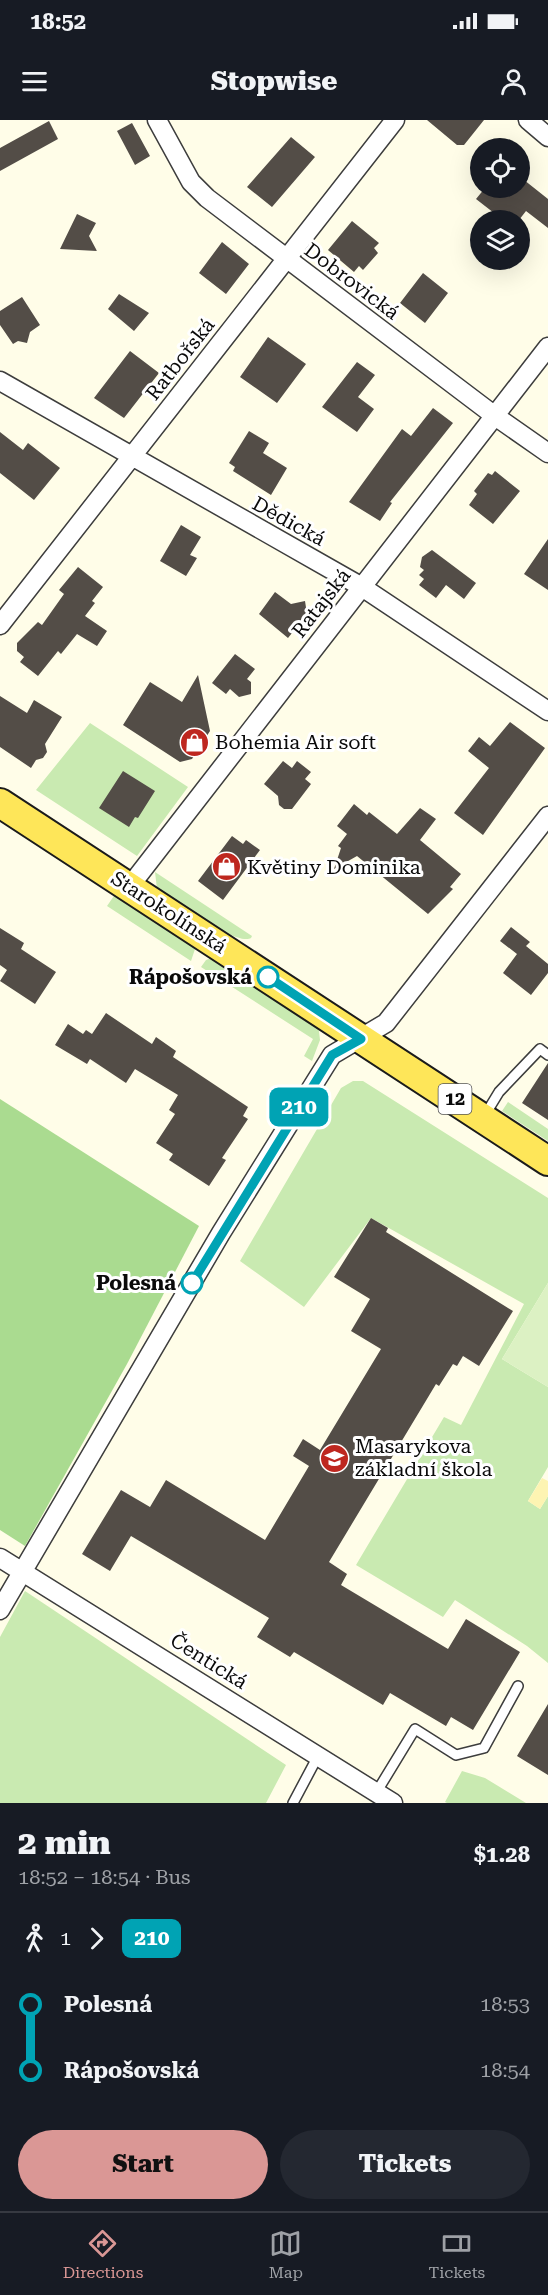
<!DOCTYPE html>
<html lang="en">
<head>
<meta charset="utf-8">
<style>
	:root { --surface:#171b24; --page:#242831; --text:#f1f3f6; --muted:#9ea1a6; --line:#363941; --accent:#da9795 }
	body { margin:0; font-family:"Roboto Serif",serif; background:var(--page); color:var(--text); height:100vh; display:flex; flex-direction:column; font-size:22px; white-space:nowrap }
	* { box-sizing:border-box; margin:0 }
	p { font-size:20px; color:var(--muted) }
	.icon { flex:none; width:33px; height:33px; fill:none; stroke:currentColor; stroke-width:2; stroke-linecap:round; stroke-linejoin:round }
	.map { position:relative; height:1683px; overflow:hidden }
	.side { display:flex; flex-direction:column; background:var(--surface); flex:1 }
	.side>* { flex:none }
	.badge { padding:0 12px; border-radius:9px; font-size:21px; line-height:39px }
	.controls { position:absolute; left:470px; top:18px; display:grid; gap:12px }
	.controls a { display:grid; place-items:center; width:60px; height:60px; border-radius:50%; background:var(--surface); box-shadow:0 6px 24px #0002; font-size:30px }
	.map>.badge { position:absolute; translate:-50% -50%; box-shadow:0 0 0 3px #fff }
	.legs { display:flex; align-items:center; gap:9px; height:66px; padding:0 18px; font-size:20px }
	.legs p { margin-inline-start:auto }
	.head { display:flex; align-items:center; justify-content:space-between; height:102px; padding:0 18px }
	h1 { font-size:33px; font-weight:800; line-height:45px }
	.primary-button { display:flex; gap:12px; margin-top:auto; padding:12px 18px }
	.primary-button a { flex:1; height:69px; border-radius:36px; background:var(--accent); color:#111; font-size:24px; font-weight:800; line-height:69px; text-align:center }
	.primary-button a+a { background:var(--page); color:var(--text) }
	ul { padding:0 18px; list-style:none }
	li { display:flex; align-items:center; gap:21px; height:66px; font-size:22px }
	li i { display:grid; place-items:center; width:9px; height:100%; margin:0 8px; background:currentColor }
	li i::after { content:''; width:15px; height:15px; margin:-8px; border:4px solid; border-radius:50%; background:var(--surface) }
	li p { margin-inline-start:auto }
	li:first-child i { background:linear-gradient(#0000 50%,currentColor 0) }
	li:last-child i { background:linear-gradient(currentColor 50%,#0000 0) }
	.status { display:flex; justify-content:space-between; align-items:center; height:42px; padding:0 30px; background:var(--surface); direction:ltr }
	.status svg { height:16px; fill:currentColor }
	header { display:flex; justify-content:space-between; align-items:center; height:78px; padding:0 18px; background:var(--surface); font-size:27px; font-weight:800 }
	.tabs { display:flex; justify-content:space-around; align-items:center; height:84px; border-top:2px solid var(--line); background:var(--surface); font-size:16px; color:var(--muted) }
	.tabs a { display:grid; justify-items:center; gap:3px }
	.tabs .active { color:var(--accent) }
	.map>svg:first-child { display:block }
	.green { fill:#c9eab1 }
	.forest { fill:#aadb90 }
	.sand { fill:#fdf4b2 }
	.pitch { fill:#dcf1c3 }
	.building { fill:#534d47 }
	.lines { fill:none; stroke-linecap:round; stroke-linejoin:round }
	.service-casing { stroke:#3d3d3d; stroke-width:12 }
	.minor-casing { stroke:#3d3d3d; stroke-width:21 }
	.primary-casing { stroke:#1b1b1b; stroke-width:32 }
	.service { stroke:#fff; stroke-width:9 }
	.minor { stroke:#fff; stroke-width:18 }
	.primary { stroke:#fee659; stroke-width:28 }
	.line-1-casing { stroke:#fff; stroke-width:14 }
	.line-1 { stroke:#00a3b4; stroke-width:9 }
	.stop-1-dot { fill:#fff; stroke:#00a3b4; stroke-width:3 }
	.labels { text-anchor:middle; stroke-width:6; stroke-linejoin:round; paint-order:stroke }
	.shield { fill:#fff; stroke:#545454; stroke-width:1.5 }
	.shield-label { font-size:18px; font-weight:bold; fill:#0a0a0a }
	.street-label { font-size:20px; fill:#0a0a0a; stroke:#fff }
	.poi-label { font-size:20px; fill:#0a0a0a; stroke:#fff; text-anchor:start }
	.stop-label { font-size:20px; font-weight:bold; fill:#0a0a0a; stroke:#fff; text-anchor:end }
</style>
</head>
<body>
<div class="status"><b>18:52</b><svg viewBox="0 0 49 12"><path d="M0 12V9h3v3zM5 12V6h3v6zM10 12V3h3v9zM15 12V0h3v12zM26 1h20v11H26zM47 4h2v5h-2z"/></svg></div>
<header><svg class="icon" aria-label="menu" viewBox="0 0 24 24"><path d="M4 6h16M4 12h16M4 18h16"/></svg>Stopwise<svg class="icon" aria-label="person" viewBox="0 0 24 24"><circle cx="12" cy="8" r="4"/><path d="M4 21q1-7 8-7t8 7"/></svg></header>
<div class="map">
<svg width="548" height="1683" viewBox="0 0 548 1683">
	<rect width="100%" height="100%" fill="#fffde8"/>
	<!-- green -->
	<path class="green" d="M 90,603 L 188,667 L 137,736 L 36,670 Z
		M 155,752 L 252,816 L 251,818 C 237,827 172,779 157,769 Z
		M 116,773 L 196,826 L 191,841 L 107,786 Z
		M 214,837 L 318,904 L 320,920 L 312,941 L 304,936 L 313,919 L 201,847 L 206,840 Z
		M 353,961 L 363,961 L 548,1078 L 548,1163 L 502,1239 L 548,1267 L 548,1347 L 528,1381 L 540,1389 L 548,1376 L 548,1543 L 527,1526 L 455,1480 L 443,1497 L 356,1445 L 444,1297 L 461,1305 L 524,1184 L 371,1098 L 304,1187 L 240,1141 L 341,968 Z
		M 508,982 L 548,1009 L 548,1021 L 502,991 Z
		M 25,1471 L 286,1645 L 266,1683 L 0,1683 L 0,1517 Z
		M 462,1651 L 485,1658 L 526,1683 L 447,1683 L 445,1682 Z"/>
	<!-- forest -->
	<path class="forest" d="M 0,979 L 199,1106 L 127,1244 L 25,1426 L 0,1410 Z"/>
	<!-- sand -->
	<path class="sand" d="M 542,1358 L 548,1361 L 548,1376 L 540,1389 L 528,1381 Z"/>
	<!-- pitch -->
	<path class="pitch" d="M 548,1163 L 548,1267 L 502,1239 Z"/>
	<!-- building -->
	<path class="building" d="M 427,0 L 484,0 L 464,25 L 457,25 Z
		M 49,1 L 58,19 L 0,51 L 0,28 Z
		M 132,3 L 150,36 L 135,45 L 117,11 Z
		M 291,17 L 315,37 L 272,87 L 247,67 Z
		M 519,56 L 548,79 L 548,108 L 526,91 L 519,100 L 503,100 L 476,79 L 485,68 L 519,68 Z
		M 77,94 L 96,103 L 89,116 L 97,131 L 60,129 Z
		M 352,101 L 379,123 L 374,128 L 378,133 L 363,150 L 359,146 L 354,152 L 328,130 Z
		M 222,122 L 249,144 L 226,174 L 199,153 Z
		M 423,153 L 448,173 L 425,203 L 400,183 Z
		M 119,174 L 149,193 L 134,211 L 108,189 Z
		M 22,177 L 40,205 L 30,212 L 27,223 L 18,221 L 13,224 L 0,205 L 0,191 Z
		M 268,217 L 306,244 L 277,283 L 240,257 Z
		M 130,231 L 159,253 L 124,298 L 94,278 Z
		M 357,242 L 375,255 L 358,277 L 374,289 L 357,312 L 322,287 Z
		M 433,288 L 453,303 L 390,382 L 392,383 L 380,401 L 349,382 L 402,309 L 411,316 Z
		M 249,311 L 269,323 L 263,333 L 287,348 L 271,375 L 233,351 L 235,347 L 229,343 Z
		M 0,312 L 23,330 L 28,323 L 60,348 L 34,380 L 0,353 Z
		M 495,351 L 520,371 L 493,404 L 469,385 L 477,374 L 474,371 L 488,353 L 492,355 Z
		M 181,405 L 201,417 L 190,435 L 197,438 L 186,456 L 160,441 Z
		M 548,419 L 548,470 L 524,454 Z
		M 432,430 L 476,463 L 464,479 L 446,465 L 436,478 L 419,465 L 424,459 L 419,455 L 424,450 L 420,447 L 422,437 Z
		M 78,447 L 103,467 L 92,481 L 95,483 L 85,496 L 107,511 L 97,526 L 77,514 L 61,534 L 58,531 L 38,556 L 20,542 L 24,537 L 17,531 L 17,523 L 38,502 L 42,505 L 64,474 L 59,470 Z
		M 275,472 L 291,484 L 305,481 L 307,494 L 288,518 L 259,494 Z
		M 235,534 L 255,549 L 247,559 L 251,562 L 251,574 L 239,577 L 230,569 L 226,574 L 212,563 Z
		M 198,555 L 210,611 L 192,639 L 180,642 L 123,605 L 150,562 L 182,582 Z
		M 0,576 L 27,593 L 34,580 L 62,597 L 45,624 L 47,632 L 43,638 L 36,640 L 31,648 L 0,627 Z
		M 510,602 L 545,628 L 483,715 L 454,693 L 489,648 L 468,631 L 479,617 L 490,626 Z
		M 283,641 L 292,648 L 297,641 L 311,652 L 305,659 L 311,664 L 292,689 L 284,689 L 279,685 L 278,676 L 264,664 Z
		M 123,651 L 155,671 L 138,698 L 135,697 L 129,707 L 99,688 Z
		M 354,684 L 367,695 L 369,692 L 397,714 L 420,688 L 436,699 L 420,720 L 461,754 L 450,767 L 453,769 L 428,794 L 357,736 L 334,749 L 341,728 L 338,726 L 347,714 L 337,706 Z
		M 232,716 L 243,724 L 246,720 L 260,730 L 223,780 L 198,761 Z
		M 511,807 L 530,822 L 526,826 L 548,844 L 548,853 L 531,875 L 503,853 L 517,834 L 500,821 Z
		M 0,808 L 24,823 L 21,829 L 56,852 L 35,884 L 0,861 L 7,850 L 0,845 Z
		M 106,893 L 152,924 L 156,917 L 176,931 L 173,937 L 248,987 L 243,996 L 248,999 L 222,1038 L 226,1040 L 209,1066 L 169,1040 L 173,1034 L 156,1023 L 175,994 L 169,990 L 178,975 L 135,949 L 126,963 L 90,939 L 87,944 L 55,925 L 68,904 L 83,914 L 86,910 L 92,914 Z
		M 548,943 L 548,1000 L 522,983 Z
		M 371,1098 L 388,1108 L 386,1112 L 513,1191 L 479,1246 L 463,1236 L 457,1246 L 453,1244 L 439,1266 L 436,1264 L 329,1442 L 347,1454 L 341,1465 L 448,1529 L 466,1499 L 520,1532 L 473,1610 L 451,1597 L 446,1606 L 390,1573 L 383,1585 L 294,1532 L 290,1537 L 257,1517 L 269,1498 L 131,1416 L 110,1451 L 82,1434 L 121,1370 L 150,1387 L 166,1360 L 265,1420 L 309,1346 L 293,1336 L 303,1319 L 320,1330 L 381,1229 L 351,1211 L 370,1179 L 334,1157 Z
		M 548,1584 L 548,1655 L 517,1636 Z"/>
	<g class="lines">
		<defs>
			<path id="service" d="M 485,995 L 499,972 L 540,929 L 548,935
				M 376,1673 L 415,1609 L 456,1635 L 484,1628 L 518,1566
				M 293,1683 L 318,1636"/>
			<path id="minor" d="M 157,0 L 191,62 L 207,78 L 495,296 L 548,333
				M 528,0 L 548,17
				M 0,261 L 362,467 L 548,591
				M 0,505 L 395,0
				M 130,766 L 548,227
				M 0,1438 L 393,1683
				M 0,1490 L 221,1113 L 332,935 L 386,903 L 548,696"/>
			<path id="primary" d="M 0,683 L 548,1041"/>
		</defs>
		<!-- service casing -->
		<use href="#service" class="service-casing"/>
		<!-- minor casing -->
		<use href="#minor" class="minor-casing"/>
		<!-- primary casing -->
		<use href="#primary" class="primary-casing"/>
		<!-- service -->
		<use href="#service" class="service"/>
		<!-- minor -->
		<use href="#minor" class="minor"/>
		<!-- primary -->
		<use href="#primary" class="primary"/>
	</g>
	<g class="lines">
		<defs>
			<path id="line-1" d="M 192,1163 L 332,935 L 361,919 L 268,857"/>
		</defs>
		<!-- line-1 casing -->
		<use href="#line-1" class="line-1-casing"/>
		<!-- line-1 -->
		<use href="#line-1" class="line-1"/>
	</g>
	<!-- icons -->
	<defs>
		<symbol id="shop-disc" viewBox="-11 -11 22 22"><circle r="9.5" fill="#be271f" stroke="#fff"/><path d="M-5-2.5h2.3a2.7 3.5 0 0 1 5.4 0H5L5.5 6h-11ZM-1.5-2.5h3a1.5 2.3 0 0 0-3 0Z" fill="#fff"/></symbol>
		<symbol id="school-disc" viewBox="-11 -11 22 22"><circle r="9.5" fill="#be271f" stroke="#fff"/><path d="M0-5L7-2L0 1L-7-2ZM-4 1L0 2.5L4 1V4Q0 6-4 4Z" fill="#fff"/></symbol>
	</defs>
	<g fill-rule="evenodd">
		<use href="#shop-disc" x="178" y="606" width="33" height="33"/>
		<use href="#shop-disc" x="210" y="730" width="33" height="33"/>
		<use href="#school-disc" x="318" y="1322" width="33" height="33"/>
	</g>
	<!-- markers -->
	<g class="stop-1-dot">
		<circle cx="268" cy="857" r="10"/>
		<circle cx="192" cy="1163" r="10"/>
	</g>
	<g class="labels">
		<!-- shield labels -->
		<rect class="shield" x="438.5" y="964" width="33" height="30" rx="4.5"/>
		<g class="shield-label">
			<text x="455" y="985">12</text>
		</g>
		<!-- street labels -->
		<g class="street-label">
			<text transform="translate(352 161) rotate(37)" y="7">Dobrovická</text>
			<text transform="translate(180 239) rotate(-52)" y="7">Ratbořská</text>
			<text transform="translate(289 401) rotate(29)" y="7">Dědická</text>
			<text transform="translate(321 483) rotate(-52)" y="7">Ratajská</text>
			<text transform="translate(169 792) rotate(33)" y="7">Starokolínská</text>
			<text transform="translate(209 1541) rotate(32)" y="7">Čentická</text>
		</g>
		<!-- poi labels -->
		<g class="poi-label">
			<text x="215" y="629">Bohemia Air soft</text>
			<text x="247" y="754">Květiny Dominika</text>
			<text x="355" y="1333">Masarykova<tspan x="355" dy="23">základní škola</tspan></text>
		</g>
		<!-- stop labels -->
		<g class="stop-label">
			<text x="252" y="864">Rápošovská</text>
			<text x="176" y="1170">Polesná</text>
		</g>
	</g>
</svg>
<div class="controls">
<a><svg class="icon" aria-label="locate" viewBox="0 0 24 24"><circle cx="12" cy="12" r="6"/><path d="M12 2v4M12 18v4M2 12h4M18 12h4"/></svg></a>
<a><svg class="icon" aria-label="layers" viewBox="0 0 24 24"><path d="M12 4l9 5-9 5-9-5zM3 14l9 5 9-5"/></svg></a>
</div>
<b class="badge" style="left:299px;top:987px;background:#00a3b4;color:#fff">210</b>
</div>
<section class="side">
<div class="head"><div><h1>2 min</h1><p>18:52 – 18:54 · Bus</p></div><b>$1.28</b></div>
<div class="legs"><svg class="icon" aria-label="walk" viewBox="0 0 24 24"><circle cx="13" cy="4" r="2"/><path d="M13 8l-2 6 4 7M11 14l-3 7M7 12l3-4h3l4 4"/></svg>1<svg class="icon" aria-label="forward" viewBox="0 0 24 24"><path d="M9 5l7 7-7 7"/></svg><b class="badge" style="background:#00a3b4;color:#fff">210</b></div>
<ul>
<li><i style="color:#00a3b4"></i><b>Polesná</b><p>18:53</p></li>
<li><i style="color:#00a3b4"></i><b>Rápošovská</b><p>18:54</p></li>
</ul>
<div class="primary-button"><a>Start</a><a>Tickets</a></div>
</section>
<nav class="tabs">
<a class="active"><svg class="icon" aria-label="directions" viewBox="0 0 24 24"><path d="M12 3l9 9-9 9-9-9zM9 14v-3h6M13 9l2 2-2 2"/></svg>Directions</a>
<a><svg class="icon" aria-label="map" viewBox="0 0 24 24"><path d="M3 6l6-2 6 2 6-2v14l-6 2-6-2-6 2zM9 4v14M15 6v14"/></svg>Map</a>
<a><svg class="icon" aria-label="tickets" viewBox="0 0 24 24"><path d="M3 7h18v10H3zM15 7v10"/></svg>Tickets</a>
</nav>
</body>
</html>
